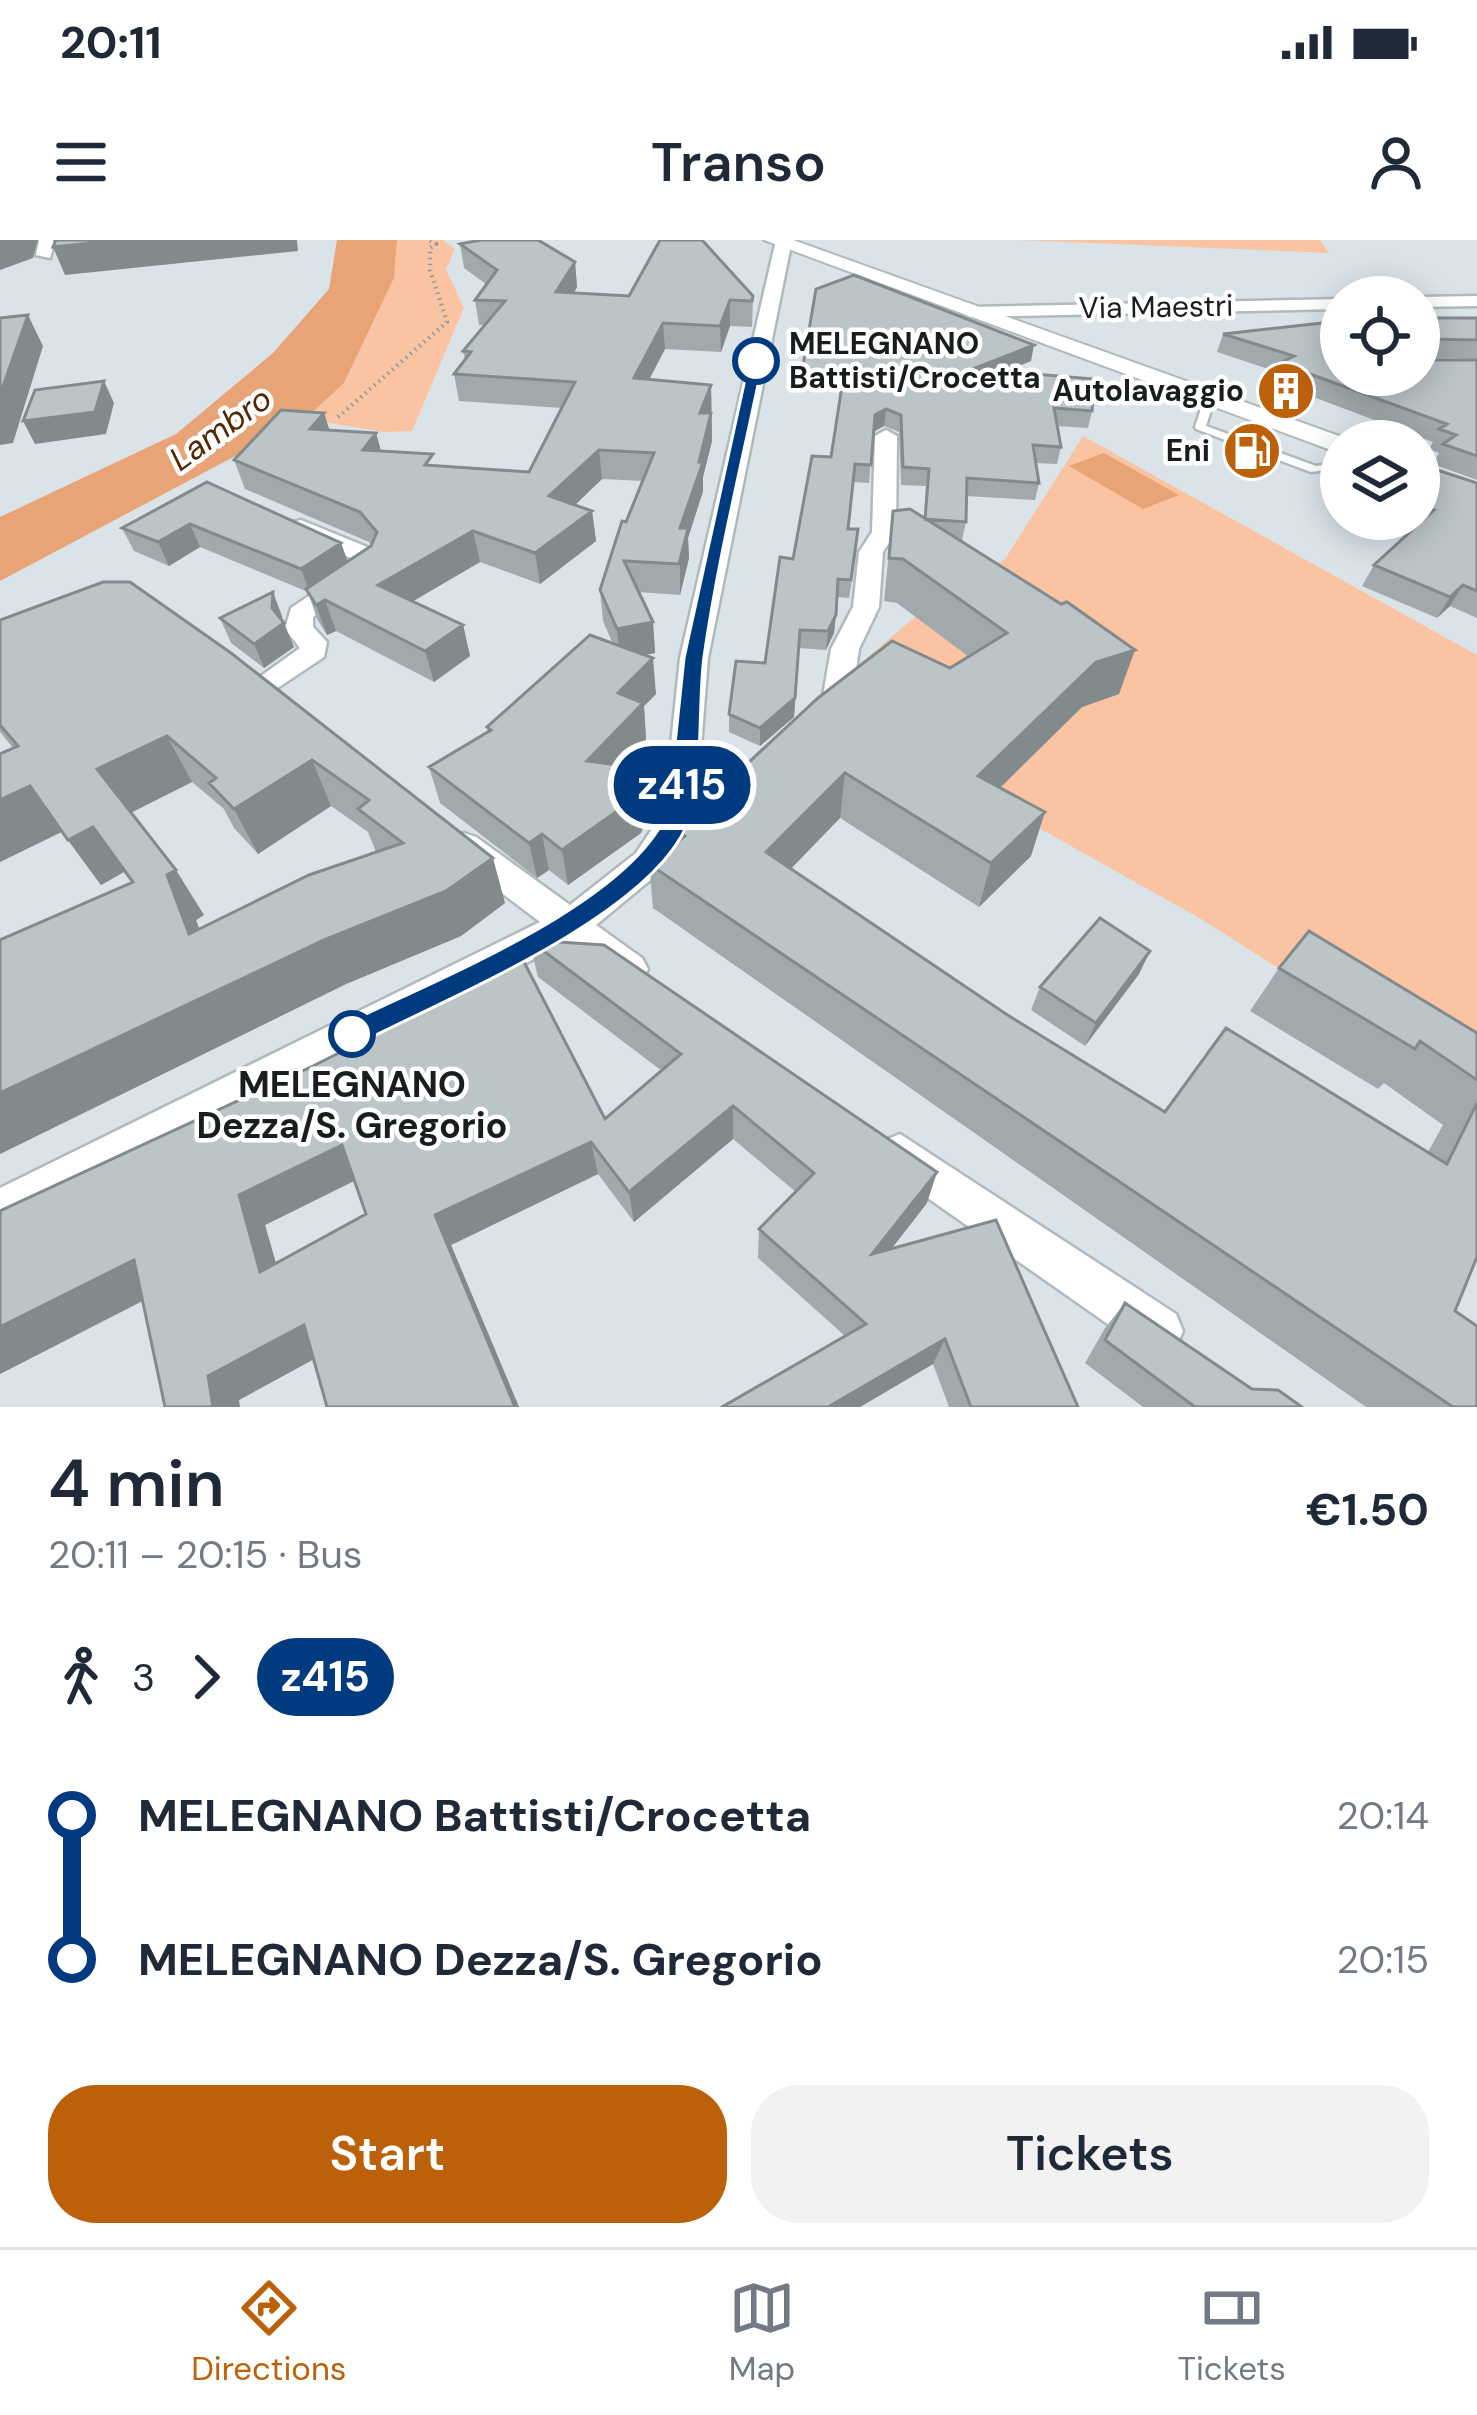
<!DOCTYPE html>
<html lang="en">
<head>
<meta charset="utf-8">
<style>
	:root { --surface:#fff; --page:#f2f2f3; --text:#1f2937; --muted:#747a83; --line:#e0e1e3; --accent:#bc600a }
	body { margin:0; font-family:"DM Sans",sans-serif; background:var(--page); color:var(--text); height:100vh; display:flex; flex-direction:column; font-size:45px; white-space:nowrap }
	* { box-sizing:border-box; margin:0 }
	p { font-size:39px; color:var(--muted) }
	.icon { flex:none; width:66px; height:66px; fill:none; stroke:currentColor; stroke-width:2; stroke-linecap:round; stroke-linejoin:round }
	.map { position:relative; height:1167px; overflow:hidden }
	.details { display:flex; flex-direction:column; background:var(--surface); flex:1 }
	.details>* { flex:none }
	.badge { padding:0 24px; border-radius:39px; font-size:42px; line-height:78px }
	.buttons { position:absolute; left:1320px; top:36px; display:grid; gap:24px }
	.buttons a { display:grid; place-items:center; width:120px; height:120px; border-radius:50%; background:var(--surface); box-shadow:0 6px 30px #0003; font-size:60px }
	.map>.badge { position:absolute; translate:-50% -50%; box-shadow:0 0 0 6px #fff }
	.legs { display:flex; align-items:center; gap:18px; height:132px; padding:0 48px; font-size:39px }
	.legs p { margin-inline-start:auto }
	.summary { display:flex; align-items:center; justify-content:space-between; height:204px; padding:0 48px }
	h1 { font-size:66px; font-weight:600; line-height:90px }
	.primary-button { display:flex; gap:24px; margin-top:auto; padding:24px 48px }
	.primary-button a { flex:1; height:138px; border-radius:48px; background:var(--accent); color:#fff; font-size:48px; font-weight:600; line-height:138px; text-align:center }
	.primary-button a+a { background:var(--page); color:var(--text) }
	ul { padding:0 48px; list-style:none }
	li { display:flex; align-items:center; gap:42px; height:144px; font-size:45px }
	li i { display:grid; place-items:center; width:18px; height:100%; margin:0 15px; background:currentColor }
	li i::after { content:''; width:30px; height:30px; margin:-15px; border:9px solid; border-radius:50%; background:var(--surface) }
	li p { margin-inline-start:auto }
	li:first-child i { background:linear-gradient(#0000 50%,currentColor 0) }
	li:last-child i { background:linear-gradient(currentColor 50%,#0000 0) }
	.status { display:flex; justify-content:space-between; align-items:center; height:84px; padding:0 60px; background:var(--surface); direction:ltr }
	.status svg { height:33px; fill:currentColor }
	header { display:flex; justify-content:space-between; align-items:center; height:156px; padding:0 48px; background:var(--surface); font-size:54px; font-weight:600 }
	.tab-bar { display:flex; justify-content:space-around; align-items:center; height:168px; border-top:3px solid var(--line); background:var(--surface); font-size:33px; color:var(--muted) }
	.tab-bar a { display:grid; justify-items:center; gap:6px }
	.tab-bar .current { color:var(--accent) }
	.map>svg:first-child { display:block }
	.green { fill:#fac4a2 }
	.water { fill:#e8a477 }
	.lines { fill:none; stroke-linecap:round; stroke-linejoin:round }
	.service-casing { stroke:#b0babd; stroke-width:5 }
	.minor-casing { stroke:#b0babd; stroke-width:5 }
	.tertiary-casing { stroke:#b0babd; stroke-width:4 }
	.path { stroke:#91999c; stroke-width:4.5; stroke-dasharray:1.5 4.5; stroke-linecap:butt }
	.service { fill:#fff; fill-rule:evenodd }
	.minor { fill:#fff; fill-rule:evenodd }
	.tertiary { fill:#fff; fill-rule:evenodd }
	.wall { fill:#a1a9ac; fill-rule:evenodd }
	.shaded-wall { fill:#838a8c }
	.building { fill:#bbc5c8; stroke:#838a8c; stroke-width:3; fill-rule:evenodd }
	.line-1 { fill:#003b80; stroke:#fff; stroke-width:3 }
	.stop-1-dot { fill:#fff; stroke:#003b80; stroke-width:6 }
	.labels { text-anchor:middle; stroke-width:9; stroke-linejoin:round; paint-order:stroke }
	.far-street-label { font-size:30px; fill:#191d1e; stroke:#fff }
	.far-stop-label { font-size:30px; font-weight:bold; fill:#191d1e; stroke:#fff; text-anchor:start }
	.far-poi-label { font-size:30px; font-weight:bold; fill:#191d1e; stroke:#fff; text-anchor:end }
	.far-water-label { font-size:33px; font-style:italic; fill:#532703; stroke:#fff }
	.stop-label { font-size:36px; font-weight:bold; fill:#191d1e; stroke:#fff }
</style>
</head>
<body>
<div class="status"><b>20:11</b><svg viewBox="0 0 49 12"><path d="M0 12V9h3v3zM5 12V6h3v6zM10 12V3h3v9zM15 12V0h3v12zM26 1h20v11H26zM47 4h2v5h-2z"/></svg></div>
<header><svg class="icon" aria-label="menu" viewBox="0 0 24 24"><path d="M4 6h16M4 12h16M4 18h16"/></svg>Transo<svg class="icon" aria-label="person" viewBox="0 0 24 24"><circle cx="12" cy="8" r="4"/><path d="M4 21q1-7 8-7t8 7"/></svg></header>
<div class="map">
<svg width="1477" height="1167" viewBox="0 0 1477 1167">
	<rect width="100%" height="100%" fill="#dae4e8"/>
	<!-- green -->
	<path class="green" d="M 397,0 L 443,0 L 455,9 L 446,29 L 464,68 L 412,191 L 384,192 L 305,179 L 344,143 L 394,38 Z
		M 1019,0 L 1320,0 L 1329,13 Z
		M 1083,196 L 1477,415 L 1477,855 L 1201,679 L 843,478 L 855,428 L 916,376 L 1005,319 Z"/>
	<!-- water -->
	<path class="water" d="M 337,0 L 397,0 L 394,38 L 344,143 L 305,179 L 0,341 L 0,277 L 176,194 L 273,113 L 329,49 Z
		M 1104,213 L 1179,255 L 1143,269 L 1069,226 Z"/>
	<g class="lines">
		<defs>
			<path id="service" d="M 1210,154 L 1215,157 L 1206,186 L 1316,226 L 1341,222 L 1341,228 L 1311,232 L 1196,189 L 1195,187 L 1205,157 Z"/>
			<path id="minor" d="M 39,0 L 55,0 L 50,18 L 36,15 Z
				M 776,0 L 792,0 L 708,418 L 696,571 L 660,632 L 596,685 L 642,718 L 648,729 L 642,740 C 614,750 588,719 567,702 L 0,993 L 0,948 L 540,682 L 452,615 L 447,606 L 452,597 L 464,593 L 476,597 L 570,665 L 636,613 L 664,571 L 680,418 Z
				M 1477,56 L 1477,66 L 1419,67 L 1419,57 Z
				M 1341,59 L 1341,69 L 970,77 L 961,72 L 970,67 Z
				M 886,190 L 897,196 L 896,292 L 883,312 L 879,367 L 859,409 L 852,457 L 832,487 L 821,490 L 806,480 L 823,456 L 831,409 L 853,367 L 859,312 L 872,292 L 875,196 Z
				M 301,280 L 372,309 L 381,325 L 374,338 L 313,377 L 313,387 L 327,402 L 324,417 L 264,457 L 254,455 L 250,448 L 254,441 L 300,408 L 285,389 L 291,368 L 355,325 L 353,319 L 293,292 L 293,282 Z
				M 900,894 L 1176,1074 L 1183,1091 L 1176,1108 L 1159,1115 L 1142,1108 L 885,928 L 878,914 L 885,900 Z"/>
			<path id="tertiary" d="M 764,0 L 793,0 L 1353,201 L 1341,201 L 1341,212 L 1331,210 Z"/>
		</defs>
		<!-- service casing -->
		<use href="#service" class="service-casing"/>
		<!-- minor casing -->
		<use href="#minor" class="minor-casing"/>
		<!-- tertiary casing -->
		<use href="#tertiary" class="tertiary-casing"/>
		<!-- path -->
		<path class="path" d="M 338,177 L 447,82 L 430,30 L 430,8 L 436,4 L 429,0"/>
		<!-- service -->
		<use href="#service" class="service"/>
		<!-- minor -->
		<use href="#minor" class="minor"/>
		<!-- tertiary -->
		<use href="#tertiary" class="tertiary"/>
	</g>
	<!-- wall -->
	<path class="wall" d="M 460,4 L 575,22 L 577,47 L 574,53 L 629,56 L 753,56 L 752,87 L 730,86 L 721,112 L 665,109 L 649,139 L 711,145 L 712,201 L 703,237 L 703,251 L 688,298 L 689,318 L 680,355 L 638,352 L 653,382 L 655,413 L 645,415 L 656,454 L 644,466 L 646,499 L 621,525 L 651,565 L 641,593 L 568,645 L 549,630 L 537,638 L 440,563 L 429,527 L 488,492 L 487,487 L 613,404 L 603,381 L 600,350 L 643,241 L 602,239 L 575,265 L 592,271 L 596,301 L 540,344 L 480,322 L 412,361 L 463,385 L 470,416 L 434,442 L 336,391 L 327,395 L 317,379 L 308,352 L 200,307 L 169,326 L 134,311 L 122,288 L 207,242 L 341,303 L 348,322 L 372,306 L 369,302 L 245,249 L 234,220 L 324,173 L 329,190 L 376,193 L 381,211 L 436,226 L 529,232 L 562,168 L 459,161 L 454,134 L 465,120 L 463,111 L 485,85 L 479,85 L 475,60 L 486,44 L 464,28 Z
		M 1419,78 L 1477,78 L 1477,119 L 1426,118 L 1428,120 L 1477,120 L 1477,240 L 1433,224 L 1439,213 L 1429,209 L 1433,202 L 1273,142 L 1277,132 L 1217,112 L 1223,94 Z
		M 1031,121 L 1004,132 L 1092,171 L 1088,188 L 1057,186 L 1061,207 L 1057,224 L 1036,223 L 1039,243 L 1035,260 L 966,256 L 966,282 L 962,300 L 959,300 L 1119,454 L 1082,467 L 1000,548 L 1031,616 L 979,667 L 840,578 L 791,629 L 1006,774 L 1165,872 L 1428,912 L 1443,885 L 1384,843 L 1378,849 L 1250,771 L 1279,728 L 1477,793 L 1477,1017 L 1455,1071 L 1477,1167 L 1366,1167 L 653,668 L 649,624 L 678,601 L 677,589 L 969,417 L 897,363 L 884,361 L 893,271 L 924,277 L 926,246 L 901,245 L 899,192 L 884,186 L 873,192 L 869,243 L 854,242 L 848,289 L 857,307 L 849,358 L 837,357 L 834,393 L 826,410 L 799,408 L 794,477 L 760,506 L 729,492 L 729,474 L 765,423 L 793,319 L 831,217 L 841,149 L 802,147 L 802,131 Z
		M 1419,221 L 1428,227 L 1477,243 L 1477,378 L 1450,366 L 1437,378 L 1362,346 L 1374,325 L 1415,288 L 1394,279 L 1419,279 Z
		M 103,342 L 505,663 L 461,696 L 346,744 L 0,914 L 0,700 L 131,642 L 124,632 L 101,645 L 62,592 L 0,622 L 13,508 L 0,492 L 0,380 ZM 192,542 L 224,569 L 234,588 L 258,614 L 331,566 L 368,592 L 376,612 L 199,689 L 196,680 L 204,675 L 131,573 Z
		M 282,376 L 282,380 L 294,407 L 264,428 L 231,403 L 220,378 Z
		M 529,700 L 927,963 L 891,1009 L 1078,1167 L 949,1167 L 933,1124 L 860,1167 L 722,1167 L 845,1096 L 758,1018 L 759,989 L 796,952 L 733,899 L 634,982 L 598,934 L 451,1005 L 519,1167 L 327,1167 L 314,1119 L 239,1160 L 143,1061 L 0,1134 L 0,971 L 605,879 L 662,831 L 538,737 ZM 354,941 L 366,974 L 276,1023 L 265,985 Z
		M 1150,711 L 1139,734 L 1085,806 L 1031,770 L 1040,747 Z
		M 1125,1063 L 1252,1149 L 1302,1167 L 1143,1167 L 1085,1123 L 1105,1088 Z"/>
	<!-- shaded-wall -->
	<path class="shaded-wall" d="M 0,0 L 38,0 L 33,18 L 0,30 Z
		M 53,0 L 297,0 L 298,11 L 65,35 L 53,7 L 55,6 Z
		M 575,22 L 577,47 L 560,78 L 556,52 Z
		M 730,60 L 730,86 L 721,112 L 720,86 Z
		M 28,75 L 43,106 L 13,203 L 0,205 L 0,155 Z
		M 663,83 L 665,109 L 636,165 L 634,138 Z
		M 1034,105 L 1031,121 L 971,145 L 973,129 Z
		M 104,141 L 114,163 L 106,194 L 35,204 L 23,181 Z
		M 711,145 L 712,201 L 703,237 L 703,251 L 688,298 L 689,318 L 680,355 L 680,288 L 699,222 L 700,173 Z
		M 886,169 L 884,186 L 873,192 L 875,175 Z
		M 324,173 L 333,201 L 310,189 Z
		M 376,193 L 384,222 L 363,210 Z
		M 599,210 L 602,239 L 553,286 L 549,256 Z
		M 592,271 L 596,301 L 540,344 L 535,313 Z
		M 190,284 L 200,307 L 169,326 L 158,302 Z
		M 473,291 L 480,322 L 388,376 L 378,345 Z
		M 341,303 L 349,326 L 310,353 L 301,329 Z
		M 1463,345 L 1450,366 L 1437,378 L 1450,357 Z
		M 273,352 L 282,376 L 282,384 L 284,383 L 294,407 L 264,428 L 254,404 L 272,368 Z
		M 325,360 L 336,391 L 327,395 L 316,365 Z
		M 836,375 L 834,393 L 826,410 L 828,391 Z
		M 653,382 L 655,413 L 620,420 L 617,389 Z
		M 463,385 L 470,416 L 434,442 L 425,411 Z
		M 799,408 L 794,477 L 760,506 L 760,488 Z
		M 1135,410 L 1119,454 L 1082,467 L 967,580 L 978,536 L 1096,422 Z
		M 653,418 L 656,454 L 644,466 L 646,499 L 592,556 L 587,521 L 618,453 Z
		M 167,496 L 192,542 L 126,575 L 97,529 Z
		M 312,520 L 331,566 L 258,614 L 234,569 Z
		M 648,529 L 651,565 L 641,593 L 568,645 L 562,610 Z
		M 845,533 L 840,578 L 764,656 L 766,612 Z
		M 30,546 L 63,591 L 0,622 L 0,560 Z
		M 1045,572 L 1031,616 L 979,667 L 991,623 Z
		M 93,587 L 124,632 L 101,645 L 68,600 Z
		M 542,594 L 549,630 L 537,638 L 529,603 Z
		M 493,618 L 505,663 L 461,696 L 346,744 L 0,914 L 0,853 Z
		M 176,630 L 204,675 L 196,680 L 218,738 L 189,694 L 167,635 Z
		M 1150,711 L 1139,734 L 1085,806 L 1096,783 Z
		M 733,866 L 733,899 L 634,982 L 629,952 Z
		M 591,902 L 598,934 L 451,1005 L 519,1167 L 515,1167 L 435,975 Z
		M 342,905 L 362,937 L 265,985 L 286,1060 L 260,1032 L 239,955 Z
		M 937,932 L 927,963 L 865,1043 L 872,1014 Z
		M 134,1020 L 167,1048 L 0,1134 L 0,1087 Z
		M 304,1085 L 329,1111 L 239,1160 L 240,1167 L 213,1167 L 208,1136 Z
		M 945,1099 L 933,1124 L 860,1167 L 828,1167 Z"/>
	<!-- building -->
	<path class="building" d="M 56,0 L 119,0 L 53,7 Z
		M 481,0 L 538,0 L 575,22 L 556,52 L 629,56 L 660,0 L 702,0 L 753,56 L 752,61 L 730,60 L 720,86 L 663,83 L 634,138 L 711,145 L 700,173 L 711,173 L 699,222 L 703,222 L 680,288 L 688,288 L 679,324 L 624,321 L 653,382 L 617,389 L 600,350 L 622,281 L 626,282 L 654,213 L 599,210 L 549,256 L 592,271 L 535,313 L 473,291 L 378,345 L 463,385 L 425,411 L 325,360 L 316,365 L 306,349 L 371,306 L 377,292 L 360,272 L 234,220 L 281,170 L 324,173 L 310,189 L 376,193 L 363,210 L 433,214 L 425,225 L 529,232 L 575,142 L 454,134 L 471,112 L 463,111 L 505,61 L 475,60 L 497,30 L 460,4 Z
		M 854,35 L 1034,105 L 973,129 L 1094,139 L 1092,171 L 1054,168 L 1061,207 L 1033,205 L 1039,243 L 967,238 L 966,282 L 925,279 L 929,229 L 903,227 L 901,175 L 886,169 L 875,175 L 871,225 L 855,224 L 848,289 L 858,289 L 851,340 L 838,339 L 836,375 L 828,391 L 800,390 L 795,458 L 760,488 L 729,474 L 736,421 L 765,423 L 780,317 L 793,319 L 812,216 L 831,217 L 844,133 L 802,131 L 816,49 Z
		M 28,75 L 0,155 L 0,78 Z
		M 1419,78 L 1477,78 L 1477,100 L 1428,99 L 1424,115 L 1428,120 L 1477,120 L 1477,216 L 1443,204 L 1456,195 L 1439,189 L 1447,184 L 1280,123 L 1294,116 L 1223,94 L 1341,81 L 1341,135 L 1419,135 Z
		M 104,141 L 95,172 L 23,181 L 35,150 Z
		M 1425,217 L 1428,227 L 1477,243 L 1477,351 L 1463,345 L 1450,357 L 1374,325 L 1434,270 L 1419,264 L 1419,221 Z
		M 207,242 L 341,303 L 301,329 L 190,284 L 158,302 L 122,288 Z
		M 910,269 L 1061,364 L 1067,362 L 1135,410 L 1096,422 L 978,536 L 1045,572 L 991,623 L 845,533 L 766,612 L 1006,774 L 1165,872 L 1226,788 L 1447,924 L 1477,863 L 1477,1017 L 1455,1071 L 1477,1086 L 1477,1167 L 1453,1167 L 649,624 L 685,596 L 677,589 L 818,458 L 892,401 L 950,428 L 1007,393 L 903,319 L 889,318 L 893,271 Z
		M 103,342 L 130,342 L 231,413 L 493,618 L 446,651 L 324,700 L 0,853 L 0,700 L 133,642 L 93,587 L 68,600 L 30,546 L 0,560 L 0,514 L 18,506 L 0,485 L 0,380 ZM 167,496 L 216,538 L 209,543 L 234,569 L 312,520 L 369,560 L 358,569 L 403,603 L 309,635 L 189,694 L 167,635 L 176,630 L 97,529 Z
		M 273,352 L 272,368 L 284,383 L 254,404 L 220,378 Z
		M 590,395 L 653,418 L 618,453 L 643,463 L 587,521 L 648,529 L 637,557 L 562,610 L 542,594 L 529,603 L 429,527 L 491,490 L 487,487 Z
		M 1100,678 L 1150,711 L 1096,783 L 1040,747 Z
		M 1309,691 L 1477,793 L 1477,840 L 1420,801 L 1415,809 L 1279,728 Z
		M 529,700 L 604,705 L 937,932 L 872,1014 L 996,980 L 1078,1167 L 971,1167 L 945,1099 L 828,1167 L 722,1167 L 866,1084 L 759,989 L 814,933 L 733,866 L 629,952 L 591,902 L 435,975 L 515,1167 L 327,1167 L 304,1085 L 208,1136 L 213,1167 L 165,1167 L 134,1020 L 0,1087 L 0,971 L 313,826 L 523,720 L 605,879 L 681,814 ZM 342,905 L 366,974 L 260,1032 L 239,955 Z
		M 1125,1063 L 1252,1149 L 1278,1150 L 1302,1167 L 1195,1167 L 1105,1100 Z"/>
	<!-- line-1 -->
	<path class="line-1" d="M 756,117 L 763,121 C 743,219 718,318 704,417 C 697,468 706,553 681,597 C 631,683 452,756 362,802 L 343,802 L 339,794 L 343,785 C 431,741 630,665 668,571 L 684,418 L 749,121 Z"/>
	<!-- icons -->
	<defs>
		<symbol id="building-disc" viewBox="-11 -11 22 22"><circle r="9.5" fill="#bc600a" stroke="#fff"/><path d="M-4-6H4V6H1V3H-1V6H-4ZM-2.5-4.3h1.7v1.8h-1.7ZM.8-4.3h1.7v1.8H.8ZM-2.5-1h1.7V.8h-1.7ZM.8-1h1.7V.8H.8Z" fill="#fff"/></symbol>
		<symbol id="fuel-disc" viewBox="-11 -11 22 22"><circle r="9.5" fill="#bc600a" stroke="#fff"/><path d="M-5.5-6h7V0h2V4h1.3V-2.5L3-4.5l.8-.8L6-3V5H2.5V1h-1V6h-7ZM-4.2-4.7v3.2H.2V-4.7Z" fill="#fff"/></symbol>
	</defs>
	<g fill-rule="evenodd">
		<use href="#building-disc" x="1253" y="118" width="66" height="66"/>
		<use href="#fuel-disc" x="1219" y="178" width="66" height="66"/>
	</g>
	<!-- markers -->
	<g class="stop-1-dot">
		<circle cx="756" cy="121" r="21"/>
		<circle cx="352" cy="794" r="21"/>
	</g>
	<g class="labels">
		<!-- far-street labels -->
		<g class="far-street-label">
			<text transform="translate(1156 67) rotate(-1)" y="10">Via Maestri</text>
		</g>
		<!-- far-stop labels -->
		<g class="far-stop-label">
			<text x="789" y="114">MELEGNANO<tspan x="789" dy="34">Battisti/Crocetta</tspan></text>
		</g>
		<!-- far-poi labels -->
		<g class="far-poi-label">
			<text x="1244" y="161">Autolavaggio</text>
			<text x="1210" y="221">Eni</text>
		</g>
		<!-- far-water labels -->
		<g class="far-water-label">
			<text transform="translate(220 188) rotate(-36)" y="12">Lambro</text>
		</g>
		<!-- stop labels -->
		<g class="stop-label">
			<text x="352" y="857">MELEGNANO<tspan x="352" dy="41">Dezza/S. Gregorio</tspan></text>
		</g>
	</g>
</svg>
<div class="buttons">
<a><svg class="icon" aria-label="locate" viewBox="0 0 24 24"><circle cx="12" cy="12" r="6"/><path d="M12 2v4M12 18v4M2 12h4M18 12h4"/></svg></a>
<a><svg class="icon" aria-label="layers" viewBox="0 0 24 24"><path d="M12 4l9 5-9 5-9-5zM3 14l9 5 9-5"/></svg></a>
</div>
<b class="badge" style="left:682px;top:545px;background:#003b80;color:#fff">z415</b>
</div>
<section class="details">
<div class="summary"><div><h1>4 min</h1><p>20:11 – 20:15 · Bus</p></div><b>€1.50</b></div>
<div class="legs"><svg class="icon" aria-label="walk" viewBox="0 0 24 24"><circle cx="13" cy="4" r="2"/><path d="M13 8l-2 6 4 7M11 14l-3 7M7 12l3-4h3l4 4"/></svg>3<svg class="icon" aria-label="forward" viewBox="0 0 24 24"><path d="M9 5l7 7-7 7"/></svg><b class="badge" style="background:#003b80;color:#fff">z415</b></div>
<ul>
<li><i style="color:#003b80"></i><b>MELEGNANO Battisti/Crocetta</b><p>20:14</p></li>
<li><i style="color:#003b80"></i><b>MELEGNANO Dezza/S. Gregorio</b><p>20:15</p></li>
</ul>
<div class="primary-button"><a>Start</a><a>Tickets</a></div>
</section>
<nav class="tab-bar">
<a class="current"><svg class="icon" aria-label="directions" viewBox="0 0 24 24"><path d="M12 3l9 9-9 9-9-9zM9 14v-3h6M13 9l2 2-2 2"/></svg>Directions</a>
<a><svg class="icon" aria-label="map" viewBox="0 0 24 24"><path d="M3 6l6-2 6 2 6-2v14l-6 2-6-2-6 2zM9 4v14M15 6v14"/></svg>Map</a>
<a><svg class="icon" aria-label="tickets" viewBox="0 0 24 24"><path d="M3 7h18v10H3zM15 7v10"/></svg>Tickets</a>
</nav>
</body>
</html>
